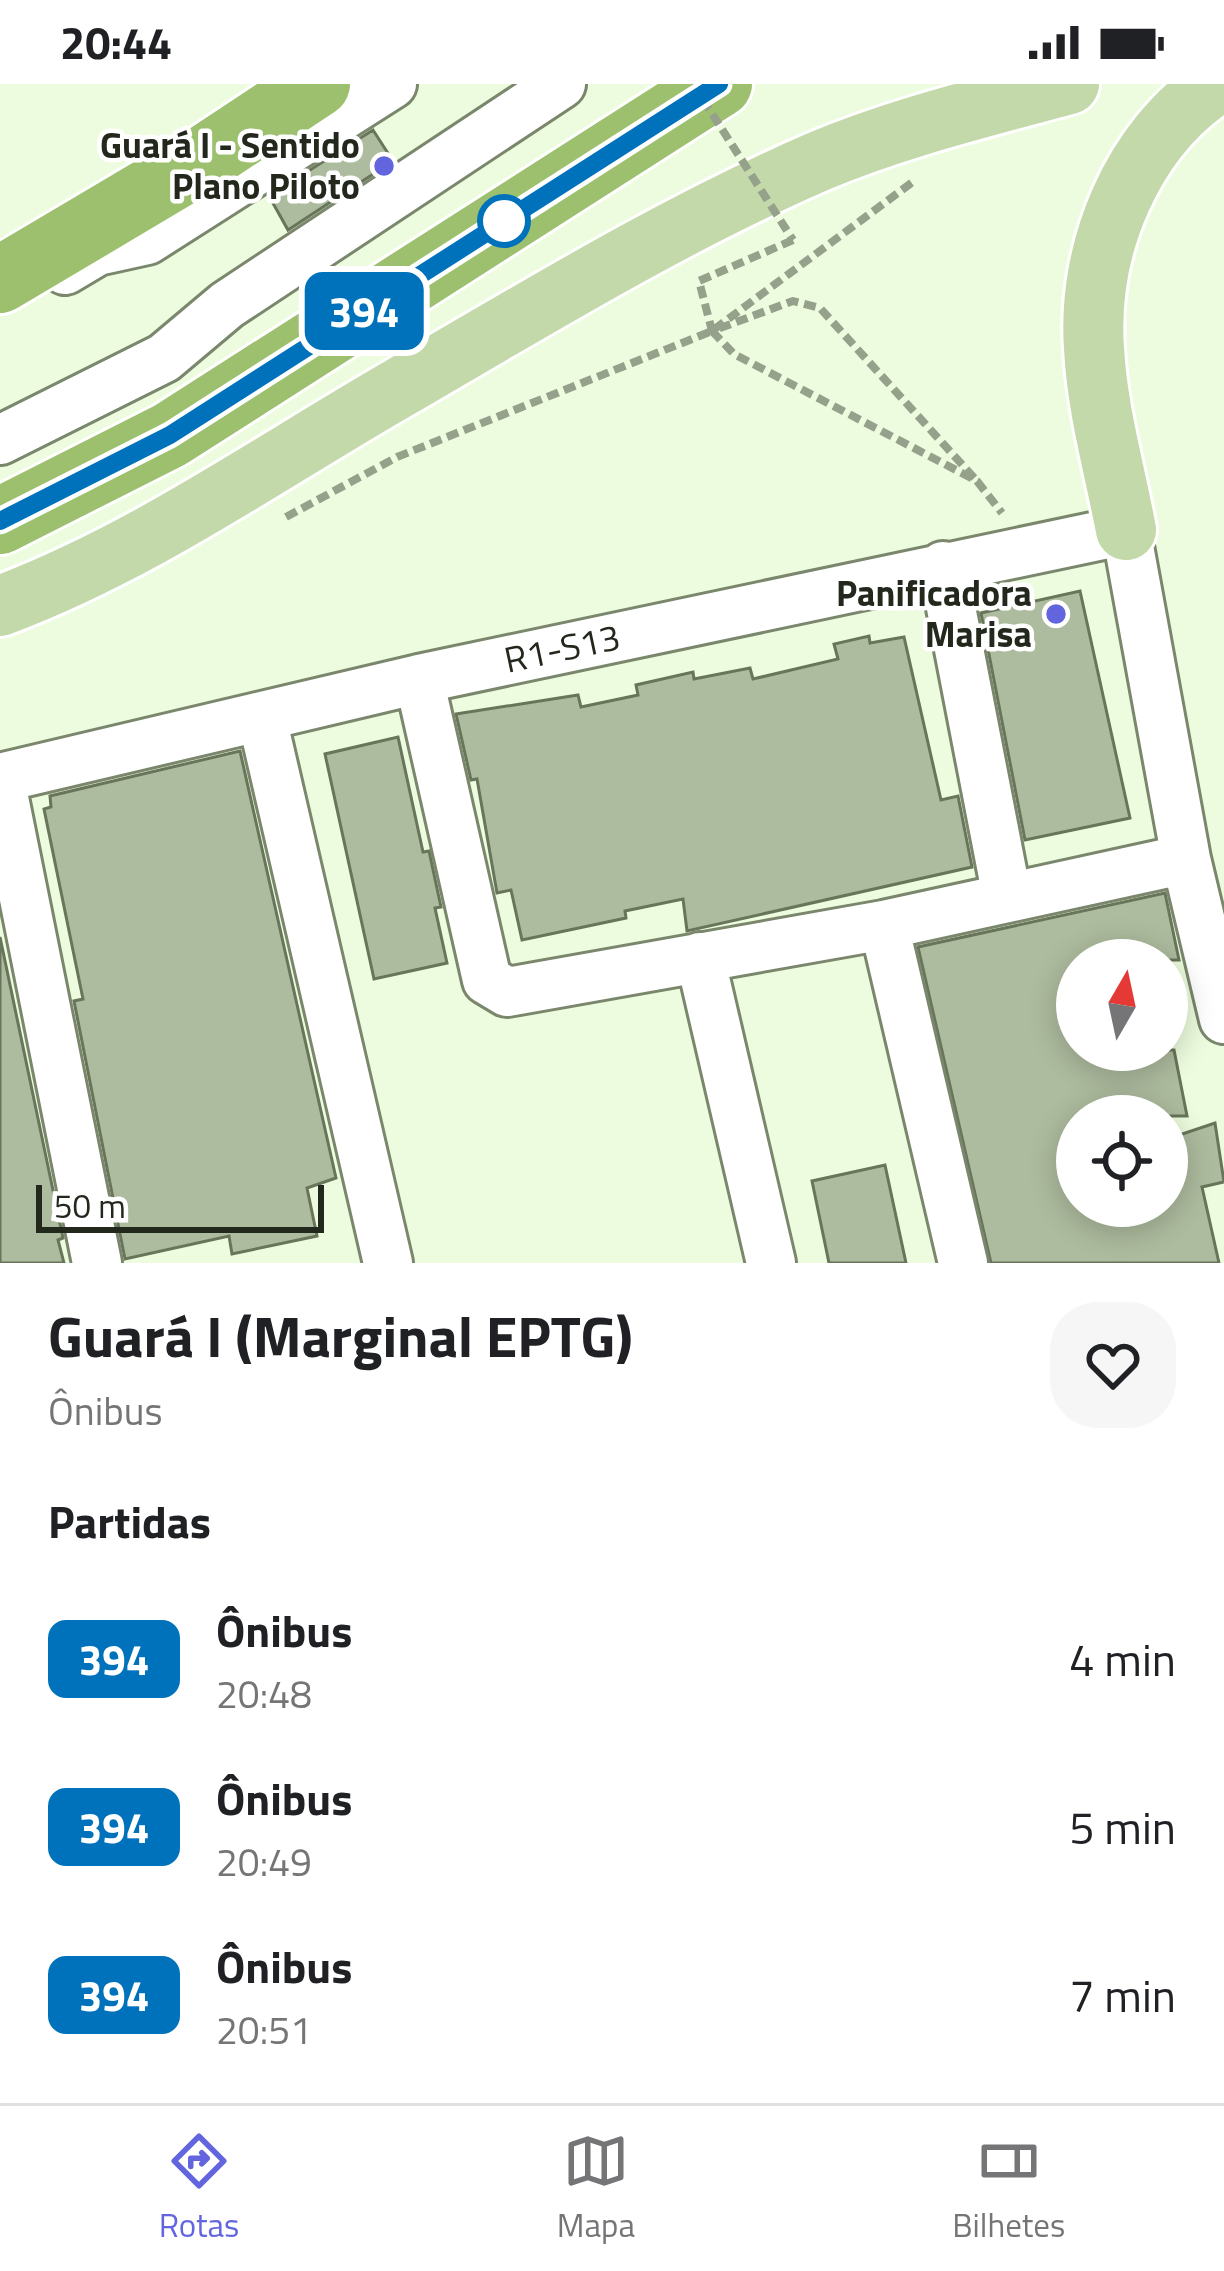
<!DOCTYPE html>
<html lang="pt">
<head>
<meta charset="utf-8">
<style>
	:root { --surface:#fff; --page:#f6f6f6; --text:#202124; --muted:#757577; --line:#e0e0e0; --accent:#6265de }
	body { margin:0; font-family:"Titillium Web",sans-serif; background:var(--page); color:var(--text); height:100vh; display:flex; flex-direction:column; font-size:45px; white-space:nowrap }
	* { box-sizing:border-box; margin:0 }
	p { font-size:39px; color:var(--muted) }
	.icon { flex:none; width:66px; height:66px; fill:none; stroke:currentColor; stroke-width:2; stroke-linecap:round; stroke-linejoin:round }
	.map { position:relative; height:1179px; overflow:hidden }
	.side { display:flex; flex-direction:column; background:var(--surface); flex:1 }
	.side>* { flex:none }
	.badge { padding:0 24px; border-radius:18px; font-size:42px; line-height:78px }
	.needle { width:78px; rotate:9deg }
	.fabs { position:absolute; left:1056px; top:855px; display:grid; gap:24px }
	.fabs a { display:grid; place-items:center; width:132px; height:132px; border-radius:50%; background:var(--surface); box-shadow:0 6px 30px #0003; font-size:60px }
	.scale { position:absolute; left:36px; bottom:30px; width:288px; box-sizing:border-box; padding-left:12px; border:6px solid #23281d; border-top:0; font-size:33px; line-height:42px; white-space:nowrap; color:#23281d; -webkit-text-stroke:9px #fff; paint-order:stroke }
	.map>.badge { position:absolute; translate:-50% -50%; box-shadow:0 0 0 6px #fff }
	h2 { padding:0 48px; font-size:45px; line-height:108px }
	.round { display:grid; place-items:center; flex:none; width:126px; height:126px; border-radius:48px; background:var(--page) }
	.overview { display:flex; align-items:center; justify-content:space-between; height:204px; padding:0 48px }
	h1 { font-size:57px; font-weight:700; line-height:90px }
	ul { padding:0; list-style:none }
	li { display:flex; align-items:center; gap:36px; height:168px; padding:0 48px }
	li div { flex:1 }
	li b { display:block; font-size:45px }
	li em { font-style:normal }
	li .badge { min-width:132px; font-weight:700; text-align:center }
	.status { display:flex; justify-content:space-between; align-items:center; height:84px; padding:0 60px; background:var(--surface); direction:ltr }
	.status svg { height:33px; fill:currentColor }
	.tabs { display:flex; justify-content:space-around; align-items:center; height:168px; border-top:3px solid var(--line); background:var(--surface); font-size:33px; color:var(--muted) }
	.tabs a { display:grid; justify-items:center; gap:6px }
	.tabs .on { color:var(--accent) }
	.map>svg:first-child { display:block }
	.building { fill:#adbb9e; stroke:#69755a; stroke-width:3 }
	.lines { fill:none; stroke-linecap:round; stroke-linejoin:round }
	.minor-casing { stroke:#7a876c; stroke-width:54 }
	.major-casing { stroke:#fff; stroke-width:66 }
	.highway-casing { stroke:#fff; stroke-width:72 }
	.path { stroke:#96a18b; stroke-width:8; stroke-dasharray:12 6; stroke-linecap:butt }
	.minor { stroke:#fff; stroke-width:48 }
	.major { stroke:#c4d9a9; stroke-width:60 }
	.highway { stroke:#9dc06f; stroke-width:66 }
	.path-bridge { stroke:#96a18b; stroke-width:8; stroke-dasharray:12 6; stroke-linecap:butt }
	.line-casing { stroke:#fff; stroke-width:27 }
	.line { stroke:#0072bc; stroke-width:18 }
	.poi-dot { fill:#6265de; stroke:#fff; stroke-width:4.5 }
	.stop-dot { fill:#fff; stroke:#0072bc; stroke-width:6 }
	.labels { text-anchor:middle; stroke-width:9; stroke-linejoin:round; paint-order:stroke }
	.poi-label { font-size:36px; font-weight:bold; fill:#23281d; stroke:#fff; text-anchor:end }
	.street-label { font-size:36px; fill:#23281d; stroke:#fff }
</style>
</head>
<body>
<div class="status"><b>20:44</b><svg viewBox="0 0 49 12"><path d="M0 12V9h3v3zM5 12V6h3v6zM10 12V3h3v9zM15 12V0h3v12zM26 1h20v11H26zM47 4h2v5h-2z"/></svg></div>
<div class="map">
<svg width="1224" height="1179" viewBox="0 0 1224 1179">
	<rect width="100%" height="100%" fill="#edfcde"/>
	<!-- building -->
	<path class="building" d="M 373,46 L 393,77 L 288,146 L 269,112 Z
		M 1080,507 L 1130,734 L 1025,756 L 981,529 Z
		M 869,552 L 870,559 L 904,553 L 941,716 L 958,712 L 972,783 L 687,847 L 683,815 L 625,827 L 626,834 L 522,856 L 511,806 L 497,809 L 477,695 L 471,696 L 456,630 L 578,611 L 581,623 L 638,611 L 636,601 L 693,588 L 694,595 L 750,584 L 753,595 L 838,575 L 834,560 Z
		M 398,653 L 423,768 L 429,767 L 441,823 L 435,824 L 447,879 L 374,895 L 325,670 Z
		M 240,667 L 336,1094 L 307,1104 L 317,1152 L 232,1170 L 229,1152 L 125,1175 L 74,917 L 83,915 L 44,725 L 51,723 L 50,712 Z
		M 1165,809 L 1179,876 L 1077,876 L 1077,966 L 1174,966 L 1187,1032 L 1077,1032 L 1077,1122 L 1167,1122 L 1167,1055 L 1215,1039 L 1224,1098 L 1202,1103 L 1219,1179 L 991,1179 L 918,863 Z
		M 0,853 L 63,1154 L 58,1156 L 64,1179 L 0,1179 Z
		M 885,1081 L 906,1179 L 829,1179 L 812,1097 Z"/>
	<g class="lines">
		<defs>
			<path id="minor" d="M 65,186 L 97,167 L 147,156 L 392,0
				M 0,356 L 164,274 L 227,221 L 561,0
				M 943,482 L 1007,813
				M 419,595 L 487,896 L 507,908 L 884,841 L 1186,775
				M 262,634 L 388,1179
				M 0,694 L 419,595 L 1126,446 L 1186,775 L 1224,935
				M 0,694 L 97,1179
				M 884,841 L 963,1179
				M 700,873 L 771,1179"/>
			<path id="major" d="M 1126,446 C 1115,387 1097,325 1094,264 C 1087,165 1132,55 1216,0
				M 0,522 C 144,468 267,380 399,304 C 535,225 672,141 817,78 C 897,44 985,23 1069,0"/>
			<path id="highway" d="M 0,196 L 202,76 L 317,0
				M 0,437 L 170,351 L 719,0"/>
		</defs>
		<!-- minor casing -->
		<use href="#minor" class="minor-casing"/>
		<!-- major casing -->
		<use href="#major" class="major-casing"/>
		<!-- highway casing -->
		<use href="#highway" class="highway-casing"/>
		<!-- path -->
		<path class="path" d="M 793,156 L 699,197 L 712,247 L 793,217 L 820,224 L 977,397
			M 712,247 L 734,270 L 977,397 L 1002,429
			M 286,433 L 397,373 L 712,247 L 914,97"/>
		<!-- minor -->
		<use href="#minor" class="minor"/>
		<!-- major -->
		<use href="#major" class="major"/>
		<!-- highway -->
		<use href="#highway" class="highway"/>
		<!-- path-bridge -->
		<path class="path-bridge" d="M 693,0 L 793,156"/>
	</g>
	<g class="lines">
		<defs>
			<path id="line" d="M 0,437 L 170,351 L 719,0"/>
		</defs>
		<!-- line casing -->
		<use href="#line" class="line-casing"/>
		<!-- line -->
		<use href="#line" class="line"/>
	</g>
	<!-- markers -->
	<g class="poi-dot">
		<circle cx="384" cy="82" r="12"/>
		<circle cx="1056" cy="530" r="12"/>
	</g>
	<circle class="stop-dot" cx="504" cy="137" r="24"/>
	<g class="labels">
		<!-- poi labels -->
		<g class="poi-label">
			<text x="360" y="74">Guará I - Sentido<tspan x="360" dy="41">Plano Piloto</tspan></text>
			<text x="1032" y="522">Panificadora<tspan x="1032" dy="41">Marisa</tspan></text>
		</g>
		<!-- street labels -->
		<g class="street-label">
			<text transform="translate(562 564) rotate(-12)" y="13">R1-S13</text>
		</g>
	</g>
</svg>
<div class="fabs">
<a><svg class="needle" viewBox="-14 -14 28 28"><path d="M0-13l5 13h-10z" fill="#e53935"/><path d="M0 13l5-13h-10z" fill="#757577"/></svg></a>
<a><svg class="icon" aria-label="locate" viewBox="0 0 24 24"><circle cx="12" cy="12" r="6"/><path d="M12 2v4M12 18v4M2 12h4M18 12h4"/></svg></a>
</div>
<div class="scale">50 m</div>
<b class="badge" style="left:364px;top:227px;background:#0072bc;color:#fff">394</b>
</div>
<section class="side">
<div class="overview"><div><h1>Guará I (Marginal EPTG)</h1><p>Ônibus</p></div><a class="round"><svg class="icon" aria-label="heart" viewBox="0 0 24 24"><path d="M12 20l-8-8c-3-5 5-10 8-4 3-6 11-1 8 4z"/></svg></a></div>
<h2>Partidas</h2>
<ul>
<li><span class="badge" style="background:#0072bc;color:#fff">394</span><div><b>Ônibus</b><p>20:48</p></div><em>4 min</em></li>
<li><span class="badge" style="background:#0072bc;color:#fff">394</span><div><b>Ônibus</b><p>20:49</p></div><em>5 min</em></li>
<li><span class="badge" style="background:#0072bc;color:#fff">394</span><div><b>Ônibus</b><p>20:51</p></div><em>7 min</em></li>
</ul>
</section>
<nav class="tabs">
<a class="on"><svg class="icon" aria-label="directions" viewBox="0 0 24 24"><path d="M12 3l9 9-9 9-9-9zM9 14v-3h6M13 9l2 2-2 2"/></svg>Rotas</a>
<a><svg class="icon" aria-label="map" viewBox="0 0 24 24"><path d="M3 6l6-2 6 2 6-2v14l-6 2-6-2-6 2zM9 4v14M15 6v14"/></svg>Mapa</a>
<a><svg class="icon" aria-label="tickets" viewBox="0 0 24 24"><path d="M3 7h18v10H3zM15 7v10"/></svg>Bilhetes</a>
</nav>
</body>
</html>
